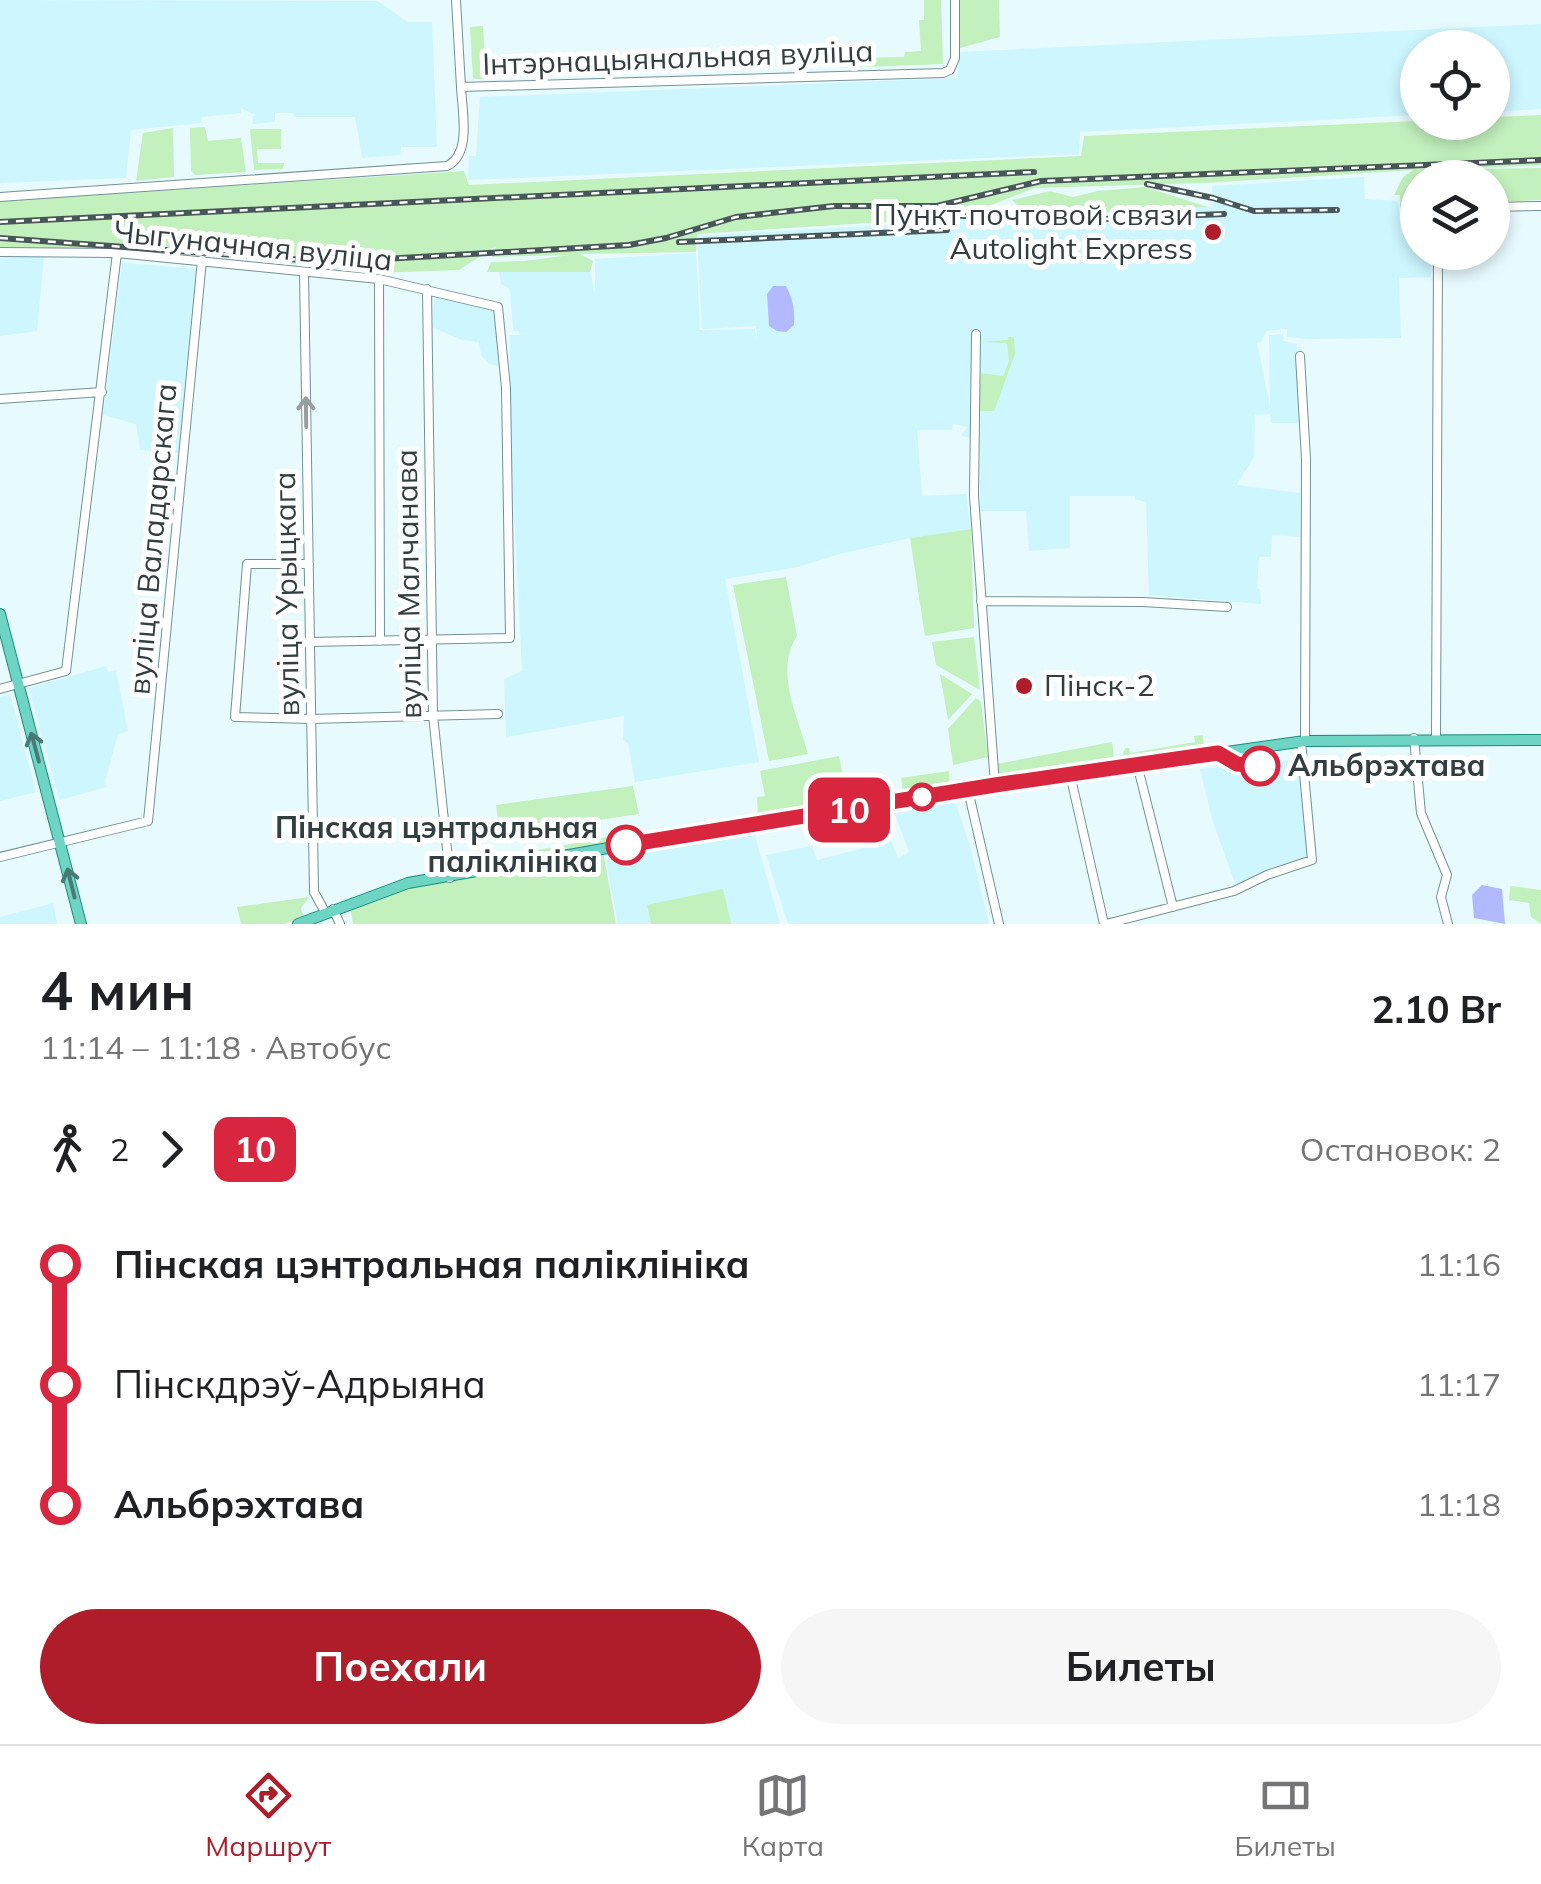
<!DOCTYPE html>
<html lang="ru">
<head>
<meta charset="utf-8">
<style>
	:root { --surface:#fff; --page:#f6f6f6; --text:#202124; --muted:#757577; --line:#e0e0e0; --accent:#b01d2a }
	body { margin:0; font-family:Mulish,sans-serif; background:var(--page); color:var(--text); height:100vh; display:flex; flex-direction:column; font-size:38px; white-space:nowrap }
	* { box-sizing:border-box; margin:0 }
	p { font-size:32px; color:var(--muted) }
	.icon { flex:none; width:55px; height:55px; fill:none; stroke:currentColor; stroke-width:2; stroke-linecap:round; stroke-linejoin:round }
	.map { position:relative; height:924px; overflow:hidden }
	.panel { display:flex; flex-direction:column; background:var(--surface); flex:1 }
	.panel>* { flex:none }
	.badge { padding:0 20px; border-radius:15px; font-size:35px; line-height:65px }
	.fabs { position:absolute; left:1400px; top:30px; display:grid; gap:20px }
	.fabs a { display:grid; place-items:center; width:110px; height:110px; border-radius:50%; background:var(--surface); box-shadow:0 5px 15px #0003; font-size:50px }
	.map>.badge { position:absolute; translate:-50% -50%; box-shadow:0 0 0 5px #fff }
	.legs { display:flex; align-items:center; gap:15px; height:110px; padding:0 40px; font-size:32px }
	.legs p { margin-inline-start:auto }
	.headline { display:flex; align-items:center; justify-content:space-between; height:170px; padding:0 40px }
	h1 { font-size:55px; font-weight:700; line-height:75px }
	.cta { display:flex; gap:20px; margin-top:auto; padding:20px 40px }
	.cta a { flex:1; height:115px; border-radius:60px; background:var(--accent); color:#fff; font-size:40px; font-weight:700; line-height:115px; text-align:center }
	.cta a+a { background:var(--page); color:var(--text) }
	ul { padding:0 40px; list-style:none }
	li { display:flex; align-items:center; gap:35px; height:120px; font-size:38px }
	li i { display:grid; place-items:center; width:15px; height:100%; margin:0 12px; background:currentColor }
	li i::after { content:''; width:25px; height:25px; margin:-12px; border:8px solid; border-radius:50%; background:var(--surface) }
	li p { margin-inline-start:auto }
	li:first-child i { background:linear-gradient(#0000 50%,currentColor 0) }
	li:last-child i { background:linear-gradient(currentColor 50%,#0000 0) }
	.tabs { display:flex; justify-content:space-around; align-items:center; height:140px; border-top:2px solid var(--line); background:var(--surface); font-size:28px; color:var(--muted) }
	.tabs a { display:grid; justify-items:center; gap:5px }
	.tabs .active { color:var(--accent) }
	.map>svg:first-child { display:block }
	.built { fill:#cdf6ff }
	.green { fill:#c2f1bd }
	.water { fill:#b3b9fe }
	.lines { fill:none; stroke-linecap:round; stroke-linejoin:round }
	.minor-casing { stroke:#739197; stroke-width:10 }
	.major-casing { stroke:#1a8d7d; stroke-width:12 }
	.minor { stroke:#fff; stroke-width:8 }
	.major { stroke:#6ed4c4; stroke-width:10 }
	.rail-casing { stroke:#495659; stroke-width:6 }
	.rail { stroke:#fff; stroke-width:2.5; stroke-dasharray:8; stroke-linecap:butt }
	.oneway { stroke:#989ea0 }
	.oneway2 { stroke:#4a7a75 }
	.line-1-casing { stroke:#fff; stroke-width:22 }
	.line-1 { stroke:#d7263d; stroke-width:15 }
	.poi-dot { fill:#b01d2a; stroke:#fff; stroke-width:4 }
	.stop-1-dot { fill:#fff; stroke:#d7263d; stroke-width:5 }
	.labels { text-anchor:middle; stroke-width:10; stroke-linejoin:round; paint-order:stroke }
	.street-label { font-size:30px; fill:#323e41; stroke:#fff }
	.poi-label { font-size:30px; fill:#323e41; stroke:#fff; text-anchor:end }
	.stop-label { font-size:30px; font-weight:bold; fill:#323e41; stroke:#fff; text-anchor:start }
</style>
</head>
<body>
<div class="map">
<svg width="1541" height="924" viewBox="0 0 1541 924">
	<rect width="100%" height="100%" fill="#e7fafe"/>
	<!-- built -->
	<path class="built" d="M 0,0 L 378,1 L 407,22 L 432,22 L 437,147 L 401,147 L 400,155 L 362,158 L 355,117 L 294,117 L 293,113 L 275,113 L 275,122 L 253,124 L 253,116 L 256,115 L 241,108 L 241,113 L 202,117 L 201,123 L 131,130 L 126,178 L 0,183 Z
		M 1541,24 L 1541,109 L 1493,112 L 1492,48 L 1418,48 L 1417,115 L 1080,132 L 1079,154 L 468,180 L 469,156 L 476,156 L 480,97 L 958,78 L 959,52 Z
		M 1364,177 L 1365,199 L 1398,201 L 1401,233 L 1407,234 L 1409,214 L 1417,212 L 1418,252 L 1430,253 L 1431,277 L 1399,278 L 1401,338 L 1308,339 L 1287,337 L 1287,329 L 1266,331 L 1261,342 L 1257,343 L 1270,406 L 1269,335 L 1283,334 L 1283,341 L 1297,344 L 1300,423 L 1271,423 L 1270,414 L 1255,415 L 1254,457 L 1236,485 L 1300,493 L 1300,537 L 1272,535 L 1271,557 L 1259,557 L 1257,588 L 1260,589 L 1261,604 L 1149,595 L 1146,502 L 1135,499 L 1135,496 L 1070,496 L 1070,548 L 1029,551 L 1026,511 L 980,511 L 980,439 L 961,436 L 967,427 L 953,424 L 952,430 L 917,430 L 922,496 L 966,494 L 971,529 L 910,538 L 839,554 L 798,567 L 725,579 L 759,762 L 635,782 L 628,743 L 623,740 L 624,716 L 506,737 L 504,679 L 522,671 L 510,427 L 510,335 L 520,335 L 519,331 L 513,331 L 510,289 L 501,284 L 499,271 L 590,272 L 595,292 L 595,259 L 696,253 L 700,330 L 755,329 L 758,344 L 756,326 L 702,329 L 697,236 L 956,221 L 957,209 L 1029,216 L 1213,207 L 1212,186 Z
		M 44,256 L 37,331 L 0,336 L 0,258 Z
		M 122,263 L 197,269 L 181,453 L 140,450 L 136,424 L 103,415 Z
		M 434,294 L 496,308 L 500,366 L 489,364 L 481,355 L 479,342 L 462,340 L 432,327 Z
		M 106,666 L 108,672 L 116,670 L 128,731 L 118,734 L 105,781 L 107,787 L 59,800 L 29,688 Z
		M 10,694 L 36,792 L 0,801 L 0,697 Z
		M 1297,760 L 1309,859 L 1236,886 L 1213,822 L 1200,769 Z
		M 952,803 L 956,804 L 970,846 L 989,924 L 788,924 L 766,855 L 812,846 L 817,860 L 891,841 L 898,858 L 909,852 L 895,814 Z
		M 754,832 L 780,924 L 618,924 L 606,860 Z
		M 53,903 L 57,924 L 0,924 L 0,917 Z"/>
	<!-- green -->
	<path class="green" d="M 924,0 L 941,0 L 943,64 L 840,68 L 840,53 L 853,53 L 854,58 L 904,57 L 905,52 L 921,51 L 919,20 L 924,20 Z
		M 960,0 L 999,0 L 1000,37 L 960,48 Z
		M 483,26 L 486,79 L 473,79 L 470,27 Z
		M 1541,115 L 1541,165 L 1455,169 L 1541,168 L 1541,200 L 1493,202 L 1492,178 L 1418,178 L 1417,211 L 1404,219 L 1400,211 L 1400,195 L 1394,195 L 1403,177 L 1413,170 L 1204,183 L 1035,188 L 991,205 L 953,207 L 948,218 L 697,234 L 696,252 L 580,254 L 593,261 L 590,272 L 487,272 L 491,262 L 525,261 L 570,255 L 492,257 L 496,246 L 459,270 L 375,273 L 173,251 L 0,247 L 0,201 L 464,171 L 469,185 L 1081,156 L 1084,136 L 1417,121 L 1492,122 L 1493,117 Z
		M 205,127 L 208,141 L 241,138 L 246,172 L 195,175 L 191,171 L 190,128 Z
		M 173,128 L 174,177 L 136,181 L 143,133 Z
		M 250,129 L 281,129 L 281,149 L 257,149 L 258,163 L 284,163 L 283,169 L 254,170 Z
		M 1145,187 L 1208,207 L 1029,216 L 1012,200 L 1050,191 L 1073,197 L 1098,191 Z
		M 1008,337 L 1014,337 L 1015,354 L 994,411 L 980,411 L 980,373 L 1003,376 L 1009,361 L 1007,343 L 980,342 L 1008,340 Z
		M 971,529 L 974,628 L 925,636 L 910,538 Z
		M 786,577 L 797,636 C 774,671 798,717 808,754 L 769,761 L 733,585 Z
		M 974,637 L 980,690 L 936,665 L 932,642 Z
		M 940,674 L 972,694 L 948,720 Z
		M 976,698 L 981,702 L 988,757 L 953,765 L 948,729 Z
		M 1203,735 L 1204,749 L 1130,759 L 1122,757 L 1125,748 L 1129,748 L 1130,753 L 1195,742 L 1194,736 Z
		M 1112,742 L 1114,759 L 1110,763 L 1007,778 L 998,775 L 997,764 Z
		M 839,756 L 848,801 L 846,805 L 758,818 L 757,797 L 765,796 L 760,771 Z
		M 949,771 L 949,787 L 903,792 L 901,778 Z
		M 633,786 L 639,814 L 500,835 L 496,805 Z
		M 641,831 L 637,838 L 516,860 L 516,854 Z
		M 603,851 L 616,924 L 353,924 L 350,905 L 385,891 Z
		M 1510,886 L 1541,890 L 1541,924 L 1531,917 L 1529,903 L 1509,900 Z
		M 723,889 L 731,924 L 651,924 L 647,905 Z
		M 309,897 L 301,908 L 303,915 L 285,924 L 241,924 L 237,907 Z"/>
	<!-- water -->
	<path class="water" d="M 773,286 L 786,286 C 793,299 795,311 794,325 L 786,332 L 777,331 L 769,326 L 767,294 Z
		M 1482,885 L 1502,889 L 1505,924 L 1474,918 L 1472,895 Z"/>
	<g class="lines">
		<defs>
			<path id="minor" d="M 456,0 L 461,87
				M 0,197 L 447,166 C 472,154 462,111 461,87 L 943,73 L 950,70 L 955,58 L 955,0
				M 1492,207 L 1541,206
				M 0,252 L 117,253 L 379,279 L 498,307 L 506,388 L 510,638 L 309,642
				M 304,272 L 314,892 L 325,912
				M 379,279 L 380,641
				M 427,289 L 433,715 L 450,878
				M 976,334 L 974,496 L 995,785
				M 1300,356 L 1306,459 L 1305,741
				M 0,399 L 102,392
				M 309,564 L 247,564 L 235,717 L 311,719 L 498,714
				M 981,601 L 1143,602 L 1227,607
				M 0,689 L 66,671 L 117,253
				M 1414,738 L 1421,813 L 1447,875 L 1441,897 L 1448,924
				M 1436,738 L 1438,252
				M 1137,764 L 1173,907
				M 1070,774 L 1104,924
				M 968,790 L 999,924
				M 0,857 L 148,821 L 202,260
				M 333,909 L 340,924
				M 1106,924 L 1234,891 L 1267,875 L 1312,860 L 1301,741"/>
			<path id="major" d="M 0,614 L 81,924
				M 298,924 L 408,883 L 757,822 L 1070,774 L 1305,741 L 1541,740"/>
		</defs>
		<!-- minor casing -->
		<use href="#minor" class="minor-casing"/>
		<!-- major casing -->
		<use href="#major" class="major-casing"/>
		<!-- minor -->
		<use href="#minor" class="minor"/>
		<!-- major -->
		<use href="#major" class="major"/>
		<defs>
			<path id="rail" d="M 1147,184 L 1213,198 L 1254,211 L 1337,210
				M 942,214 L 1032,222 L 1224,214
				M 0,222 L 1034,172
				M 0,238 L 331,262 L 629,245 L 666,238 L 736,217 L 834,206 L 937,206 L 1041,181 L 1541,160
				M 679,242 L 947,230"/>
		</defs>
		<!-- rail casing -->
		<use href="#rail" class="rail-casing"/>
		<!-- rail -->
		<use href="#rail" class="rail"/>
	</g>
	<!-- one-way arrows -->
	<defs><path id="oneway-shaft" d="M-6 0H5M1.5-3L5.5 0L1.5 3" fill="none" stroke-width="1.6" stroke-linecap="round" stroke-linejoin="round" transform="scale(2.5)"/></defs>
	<use class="oneway" href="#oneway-shaft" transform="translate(306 412) rotate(-91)"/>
	<g class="oneway2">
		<use href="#oneway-shaft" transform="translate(35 747) rotate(-105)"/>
		<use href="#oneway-shaft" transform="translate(71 883) rotate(-104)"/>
	</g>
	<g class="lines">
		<defs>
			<path id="line-1" d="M 626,845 L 995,785 L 1218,753 L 1237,764 L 1260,766"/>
		</defs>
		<!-- line-1 casing -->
		<use href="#line-1" class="line-1-casing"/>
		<!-- line-1 -->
		<use href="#line-1" class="line-1"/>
	</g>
	<!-- markers -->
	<g class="poi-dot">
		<circle cx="1213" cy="232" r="10"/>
		<circle cx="1024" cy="686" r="10"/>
	</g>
	<g class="stop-1-dot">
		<circle cx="1260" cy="766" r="18"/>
		<circle cx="922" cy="797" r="12"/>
		<circle cx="626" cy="845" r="18"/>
	</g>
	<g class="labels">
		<!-- street labels -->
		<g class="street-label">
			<text transform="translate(678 58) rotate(-2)" y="10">Інтэрнацыянальная вуліца</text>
			<text transform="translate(253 246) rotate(6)" y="10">Чыгуначная вуліца</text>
			<text transform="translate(153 539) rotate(-85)" y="10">вуліца Валадарскага</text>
			<text transform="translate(409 584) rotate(-91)" y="10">вуліца Малчанава</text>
			<text transform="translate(287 594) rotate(-91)" y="10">вуліца Урыцкага</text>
		</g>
		<!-- poi labels -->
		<g class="poi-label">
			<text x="1193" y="225">Пункт почтовой связи<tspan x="1193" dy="34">Autolight Express</tspan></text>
			<text x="1044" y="696" text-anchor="start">Пінск-2</text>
		</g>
		<!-- stop labels -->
		<g class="stop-label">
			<text x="1288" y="776">Альбрэхтава</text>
			<text x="598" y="838" text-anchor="end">Пінская цэнтральная<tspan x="598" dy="34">паліклініка</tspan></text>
		</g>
	</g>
</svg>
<div class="fabs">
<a><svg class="icon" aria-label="locate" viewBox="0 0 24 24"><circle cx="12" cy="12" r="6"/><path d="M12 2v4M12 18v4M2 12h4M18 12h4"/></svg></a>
<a><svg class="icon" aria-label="layers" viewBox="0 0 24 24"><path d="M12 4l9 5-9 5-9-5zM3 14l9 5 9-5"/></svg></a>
</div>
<b class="badge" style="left:849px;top:810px;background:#d7263d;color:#fff">10</b>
</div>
<section class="panel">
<div class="headline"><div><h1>4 мин</h1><p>11:14 – 11:18 · Автобус</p></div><b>2.10 Br</b></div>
<div class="legs"><svg class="icon" aria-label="walk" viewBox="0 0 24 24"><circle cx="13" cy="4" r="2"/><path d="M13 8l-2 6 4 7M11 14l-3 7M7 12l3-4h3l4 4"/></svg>2<svg class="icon" aria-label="forward" viewBox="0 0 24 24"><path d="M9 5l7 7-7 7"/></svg><b class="badge" style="background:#d7263d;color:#fff">10</b><p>Остановок: 2</p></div>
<ul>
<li><i style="color:#d7263d"></i><b>Пінская цэнтральная паліклініка</b><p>11:16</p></li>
<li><i style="color:#d7263d"></i><span>Пінскдрэў-Адрыяна</span><p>11:17</p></li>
<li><i style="color:#d7263d"></i><b>Альбрэхтава</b><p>11:18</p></li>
</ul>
<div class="cta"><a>Поехали</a><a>Билеты</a></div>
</section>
<nav class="tabs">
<a class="active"><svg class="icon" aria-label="directions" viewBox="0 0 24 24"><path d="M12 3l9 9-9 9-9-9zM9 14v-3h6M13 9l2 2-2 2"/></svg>Маршрут</a>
<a><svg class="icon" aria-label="map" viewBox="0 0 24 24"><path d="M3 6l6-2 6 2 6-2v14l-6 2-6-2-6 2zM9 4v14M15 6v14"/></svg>Карта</a>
<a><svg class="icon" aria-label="tickets" viewBox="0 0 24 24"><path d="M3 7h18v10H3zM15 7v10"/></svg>Билеты</a>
</nav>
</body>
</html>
